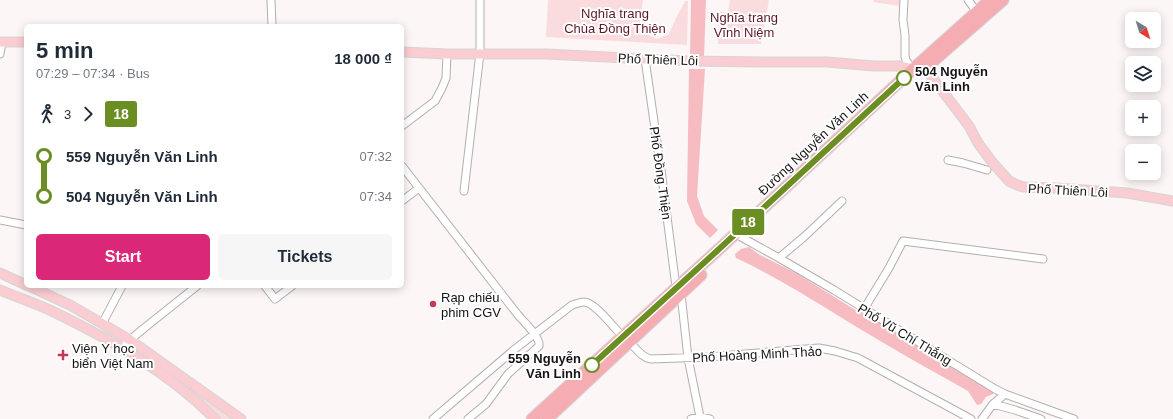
<!DOCTYPE html>
<html lang="en">
<head>
<meta charset="utf-8">
<style>
	:root { --surface:#fff; --page:#f6f6f7; --text:#1f2937; --muted:#747a83; --accent:#db2777 }
	body { margin:0; font-family:Helvetica,sans-serif; background:var(--page); color:var(--text); height:100vh; display:flex; flex-direction:column; font-size:15px; white-space:nowrap }
	* { box-sizing:border-box; margin:0 }
	p { font-size:13px; color:var(--muted) }
	.icon { flex:none; width:22px; height:22px; fill:none; stroke:currentColor; stroke-width:2; stroke-linecap:round; stroke-linejoin:round }
	.map { position:relative; flex:1; overflow:hidden }
	.details { position:absolute; left:24px; top:24px; width:380px; height:264px; display:flex; flex-direction:column; background:var(--surface); border-radius:6px; box-shadow:0 2px 10px #0003 }
	.details>* { flex:none }
	.badge { padding:0 8px; border-radius:3px; font-size:14px; line-height:26px }
	.needle { width:26px; rotate:142deg }
	.buttons { position:absolute; left:1125px; top:12px; display:grid; gap:8px }
	.buttons a { display:grid; place-items:center; width:36px; height:36px; border-radius:6px; background:var(--surface); box-shadow:0 2px 10px #0003; font-size:20px }
	.map>.badge { position:absolute; translate:-50% -50%; box-shadow:0 0 0 2px #fff }
	.legs { display:flex; align-items:center; gap:6px; height:44px; padding:0 12px; font-size:13px }
	.legs p { margin-inline-start:auto }
	.headline { display:flex; align-items:center; justify-content:space-between; height:68px; padding:0 12px }
	h1 { font-size:22px; font-weight:700; line-height:30px }
	.primary-button { display:flex; gap:8px; margin-top:auto; padding:8px 12px }
	.primary-button a { flex:1; height:46px; border-radius:6px; background:var(--accent); color:#fff; font-size:16px; font-weight:700; line-height:46px; text-align:center }
	.primary-button a+a { background:var(--page); color:var(--text) }
	ul { padding:0 12px; list-style:none }
	li { display:flex; align-items:center; gap:14px; height:40px; font-size:15px }
	li i { display:grid; place-items:center; width:6px; height:100%; margin:0 5px; background:currentColor }
	li i::after { content:''; width:10px; height:10px; margin:-5px; border:3px solid; border-radius:50%; background:var(--surface) }
	li p { margin-inline-start:auto }
	li:first-child i { background:linear-gradient(#0000 50%,currentColor 0) }
	li:last-child i { background:linear-gradient(currentColor 50%,#0000 0) }
	.map>svg:first-child { display:block }
	.green { fill:#fadbde }
	.water { fill:#f7bcc1 }
	.lines { fill:none; stroke-linecap:round; stroke-linejoin:round }
	.minor-casing { stroke:#b4aeae; stroke-width:9 }
	.major-casing { stroke:#d5d5d5; stroke-width:11 }
	.highway-casing { stroke:#d5d5d5; stroke-width:13 }
	.minor { stroke:#fff; stroke-width:7 }
	.major { stroke:#f9cdd1; stroke-width:9 }
	.highway { stroke:#f5acb3; stroke-width:11 }
	.line-1-casing { stroke:#fff; stroke-width:9 }
	.line-1 { stroke:#6b8e23; stroke-width:6 }
	.stop-1-dot { fill:#fff; stroke:#6b8e23; stroke-width:2 }
	.poi-dot { fill:#c73756; stroke:#fff; stroke-width:1.5 }
	.labels { text-anchor:middle; stroke-width:4; stroke-linejoin:round; paint-order:stroke }
	.park-label { font-size:13px; fill:#5d1926; stroke:#fff }
	.street-label { font-size:13px; fill:#151313; stroke:#fff }
	.stop-label { font-size:13px; font-weight:bold; fill:#151313; stroke:#fff; text-anchor:start }
	.poi-label { font-size:13px; fill:#151313; stroke:#fff; text-anchor:start }
</style>
</head>
<body>
<div class="map">
<svg width="1173" height="419" viewBox="0 0 1173 419">
	<rect width="100%" height="100%" fill="#fcf6f6"/>
	<!-- green -->
	<path class="green" d="M 548,0 L 643,0 L 639,31 L 657,39 L 669,34 L 676,18 L 685,1 L 688,1 L 687,45 L 546,37 Z
		M 730,0 L 769,0 L 761,44 L 718,44 L 719,12 L 728,12 Z
		M 874,0 L 902,0 L 900,6 L 873,2 Z
		M 147,356 L 237,419 L 220,419 L 198,397 L 146,358 Z"/>
	<!-- water -->
	<path class="water" d="M 691,0 L 706,0 L 704,57 L 690,57 Z
		M 689,69 L 705,69 L 697,196 L 704,216 L 718,230 L 710,238 L 696,224 L 687,201 Z
		M 749,247 L 760,255 L 796,273 L 857,311 L 878,321 L 898,334 L 995,390 L 993,394 L 986,397 L 981,404 L 977,405 L 968,391 C 932,371 895,350 860,329 C 819,304 779,278 736,258 L 735,254 L 741,249 Z"/>
	<g class="lines">
		<defs>
			<path id="minor" d="M 271,0 L 272,26
				M 904,0 L 903,20 L 905,35 L 905,57 L 907,62 L 913,69
				M 968,0 L 977,12
				M 0,54 L 2,42
				M 645,59 L 661,170 L 676,287
				M 402,126 L 435,101 L 442,88 L 446,78 L 447,54
				M 948,160 L 963,163 L 987,170
				M 402,166 L 518,315 C 524,322 541,338 539,346 L 508,374 L 486,404 L 468,419
				M 464,191 L 480,53 L 480,0
				M 402,201 L 419,188
				M 0,220 L 26,225
				M 741,237 L 779,258 L 834,290 L 995,389 L 1005,394 L 1074,419
				M 779,258 L 805,236 L 842,201
				M 265,286 L 275,299 L 292,286
				M 681,294 L 688,358 L 700,417
				M 864,309 L 889,268 L 903,241 L 1043,259
				M 102,324 L 122,286
				M 629,342 C 636,348 642,358 651,359 L 708,357 L 819,348 L 835,351 L 858,358 L 971,419
				M 122,348 L 130,340 L 143,329 L 197,286
				M 993,404 L 1015,410 L 1041,419
				M 433,419 L 515,349 L 572,305 C 576,304 580,302 584,302 C 595,302 614,328 623,337
				M 691,419 L 700,417 L 710,419
				M 982,419 L 993,404 L 1005,394"/>
			<path id="major" d="M 0,42 L 26,42
				M 402,52 L 447,54 L 546,54 L 687,61 L 764,62 L 827,62 L 874,66 L 899,66 L 913,69 L 923,70 L 928,72 L 969,126 L 978,143 L 992,162 L 1009,181 L 1015,184 L 1023,187 L 1056,188 L 1127,193 L 1173,201
				M 0,273 L 26,285
				M 29,286 L 70,305 L 130,340 L 241,419
				M 0,290 C 19,298 38,304 56,313 C 113,341 171,374 215,419"/>
			<path id="highway" d="M 924,69 L 1003,0
				M 532,419 L 718,250 L 913,69 L 990,0
				M 547,419 L 701,275"/>
		</defs>
		<!-- minor casing -->
		<use href="#minor" class="minor-casing"/>
		<!-- major casing -->
		<use href="#major" class="major-casing"/>
		<!-- highway casing -->
		<use href="#highway" class="highway-casing"/>
		<!-- minor -->
		<use href="#minor" class="minor"/>
		<!-- major -->
		<use href="#major" class="major"/>
		<!-- highway -->
		<use href="#highway" class="highway"/>
	</g>
	<g class="lines">
		<defs>
			<path id="line-1" d="M 592,365 L 718,250 L 904,78"/>
		</defs>
		<!-- line-1 casing -->
		<use href="#line-1" class="line-1-casing"/>
		<!-- line-1 -->
		<use href="#line-1" class="line-1"/>
	</g>
	<!-- markers -->
	<g class="stop-1-dot">
		<circle cx="904" cy="78" r="7"/>
		<circle cx="592" cy="365" r="7"/>
	</g>
	<g class="poi-dot">
		<circle cx="433" cy="304" r="4"/>
		<path d="M61 349h4v4h4v4h-4v4h-4v-4h-4v-4h4z"/>
	</g>
	<g class="labels">
		<!-- park labels -->
		<g class="park-label">
			<text x="615" y="18">Nghĩa trang<tspan x="615" dy="15">Chùa Đồng Thiện</tspan></text>
			<text x="744" y="22">Nghĩa trang<tspan x="744" dy="15">Vĩnh Niệm</tspan></text>
		</g>
		<!-- street labels -->
		<g class="street-label">
			<text transform="translate(658 59) rotate(2)" y="5">Phố Thiên Lôi</text>
			<text transform="translate(813 143) rotate(-43)" y="5">Đường Nguyễn Văn Linh</text>
			<text transform="translate(661 173) rotate(82)" y="5">Phố Đồng Thiện</text>
			<text transform="translate(1068 190) rotate(3)" y="5">Phố Thiên Lôi</text>
			<text transform="translate(905 334) rotate(31)" y="5">Phố Vũ Chí Thắng</text>
			<text transform="translate(757 354) rotate(-3)" y="5">Phố Hoàng Minh Thảo</text>
		</g>
		<!-- stop labels -->
		<g class="stop-label">
			<text x="915" y="76">504 Nguyễn<tspan x="915" dy="15">Văn Linh</tspan></text>
			<text x="581" y="363" text-anchor="end">559 Nguyễn<tspan x="581" dy="15">Văn Linh</tspan></text>
		</g>
		<!-- poi labels -->
		<g class="poi-label">
			<text x="441" y="302">Rạp chiếu<tspan x="441" dy="15">phim CGV</tspan></text>
			<text x="72" y="353">Viện Y học<tspan x="72" dy="15">biển Việt Nam</tspan></text>
		</g>
	</g>
</svg>
<div class="buttons">
<a><svg class="needle" viewBox="-14 -14 28 28"><path d="M0-13l5 13h-10z" fill="#e53935"/><path d="M0 13l5-13h-10z" fill="#747a83"/></svg></a>
<a><svg class="icon" aria-label="layers" viewBox="0 0 24 24"><path d="M12 4l9 5-9 5-9-5zM3 14l9 5 9-5"/></svg></a>
<a>+</a>
<a>−</a>
</div>
<b class="badge" style="left:748px;top:222px;background:#6b8e23;color:#fff">18</b>
<section class="details">
<div class="headline"><div><h1>5 min</h1><p>07:29 – 07:34 · Bus</p></div><b>18 000 ₫</b></div>
<div class="legs"><svg class="icon" aria-label="walk" viewBox="0 0 24 24"><circle cx="13" cy="4" r="2"/><path d="M13 8l-2 6 4 7M11 14l-3 7M7 12l3-4h3l4 4"/></svg>3<svg class="icon" aria-label="forward" viewBox="0 0 24 24"><path d="M9 5l7 7-7 7"/></svg><b class="badge" style="background:#6b8e23;color:#fff">18</b></div>
<ul>
<li><i style="color:#6b8e23"></i><b>559 Nguyễn Văn Linh</b><p>07:32</p></li>
<li><i style="color:#6b8e23"></i><b>504 Nguyễn Văn Linh</b><p>07:34</p></li>
</ul>
<div class="primary-button"><a>Start</a><a>Tickets</a></div>
</section>
</div>
</body>
</html>
